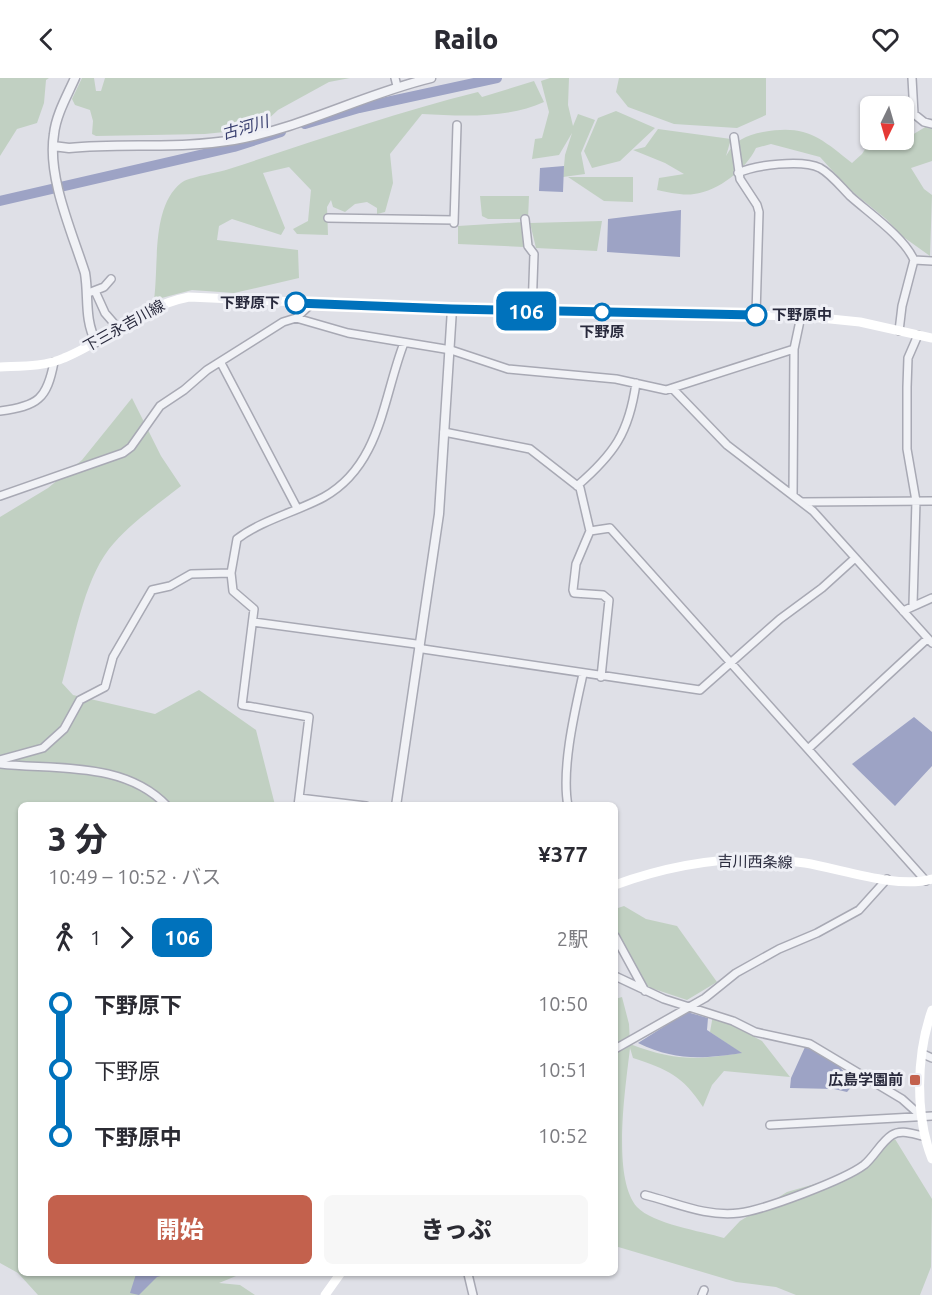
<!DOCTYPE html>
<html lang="ja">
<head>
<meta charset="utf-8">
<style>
	:root { --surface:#fff; --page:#f7f7f7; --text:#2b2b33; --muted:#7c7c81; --accent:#c3614d }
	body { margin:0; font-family:Ubuntu,"Noto Sans JP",sans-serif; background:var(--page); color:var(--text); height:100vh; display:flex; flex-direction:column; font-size:22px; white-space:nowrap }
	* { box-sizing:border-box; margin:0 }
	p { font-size:20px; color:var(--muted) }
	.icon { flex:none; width:33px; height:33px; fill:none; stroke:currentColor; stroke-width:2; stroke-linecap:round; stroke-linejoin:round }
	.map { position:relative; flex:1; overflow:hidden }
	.details { position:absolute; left:18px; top:724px; width:600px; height:474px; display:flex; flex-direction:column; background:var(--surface); border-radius:9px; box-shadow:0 2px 4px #0004 }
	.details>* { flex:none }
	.badge { padding:0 12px; border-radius:9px; font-size:21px; line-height:39px }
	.needle { width:39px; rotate:185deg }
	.controls { position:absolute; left:860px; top:18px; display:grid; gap:12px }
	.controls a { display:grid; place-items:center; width:54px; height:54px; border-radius:9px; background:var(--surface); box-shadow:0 2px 4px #0004; font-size:30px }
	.map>.badge { position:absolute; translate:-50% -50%; box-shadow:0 0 0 3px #fff }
	.legs { display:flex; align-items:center; gap:9px; height:66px; padding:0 30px; font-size:20px }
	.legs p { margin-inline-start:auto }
	.summary { display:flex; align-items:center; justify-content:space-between; height:102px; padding:0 30px }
	h1 { font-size:33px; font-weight:800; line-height:45px }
	.primary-button { display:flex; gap:12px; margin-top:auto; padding:12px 30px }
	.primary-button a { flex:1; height:69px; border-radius:9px; background:var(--accent); color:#fff; font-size:24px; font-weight:800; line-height:69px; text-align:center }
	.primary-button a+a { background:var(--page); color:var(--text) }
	ul { padding:0 30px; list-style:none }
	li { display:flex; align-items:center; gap:21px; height:66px; font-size:22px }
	li i { display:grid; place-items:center; width:9px; height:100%; margin:0 8px; background:currentColor }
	li i::after { content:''; width:15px; height:15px; margin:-8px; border:4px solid; border-radius:50%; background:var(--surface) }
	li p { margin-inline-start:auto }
	li:first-child i { background:linear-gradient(#0000 50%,currentColor 0) }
	li:last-child i { background:linear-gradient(currentColor 50%,#0000 0) }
	header { display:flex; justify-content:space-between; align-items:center; height:78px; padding:0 30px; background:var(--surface); font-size:27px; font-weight:800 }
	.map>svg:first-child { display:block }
	.green { fill:#c1d0c2 }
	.water { fill:#9da3c5 }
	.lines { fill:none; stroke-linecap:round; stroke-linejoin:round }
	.river { stroke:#9da3c5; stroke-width:10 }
	.minor-casing { stroke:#a8a9b4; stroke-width:10 }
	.tertiary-casing { stroke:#a8a9b4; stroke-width:11 }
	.minor { stroke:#f1f2f6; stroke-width:7 }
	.tertiary { stroke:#f1f2f6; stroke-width:8 }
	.secondary { stroke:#fff; stroke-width:9 }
	.line-1-casing { stroke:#fff; stroke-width:14 }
	.line-1 { stroke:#0072bc; stroke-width:9 }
	.stop-1-dot { fill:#fff; stroke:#0072bc; stroke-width:3 }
	.poi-dot { fill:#c3614d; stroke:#eeeff5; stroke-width:2 }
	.labels { text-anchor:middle; stroke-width:6; stroke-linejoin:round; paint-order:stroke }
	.stop-label { font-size:15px; font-weight:bold; fill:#292a3d; stroke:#eeeff5; text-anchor:end }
	.street-label { font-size:15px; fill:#292a3d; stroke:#eeeff5 }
	.poi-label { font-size:15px; font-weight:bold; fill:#292a3d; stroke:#eeeff5; text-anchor:end }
	.water-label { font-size:16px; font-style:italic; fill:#373e6e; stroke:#eeeff5 }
</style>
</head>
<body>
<header><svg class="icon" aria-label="back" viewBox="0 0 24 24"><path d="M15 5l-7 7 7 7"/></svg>Railo<svg class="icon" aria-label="heart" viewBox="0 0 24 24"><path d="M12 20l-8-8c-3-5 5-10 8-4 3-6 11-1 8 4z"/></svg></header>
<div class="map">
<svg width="932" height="1217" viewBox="0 0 932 1217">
	<rect width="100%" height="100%" fill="#dfe0e7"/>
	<!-- green -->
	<path class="green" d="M 0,0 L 49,0 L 46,2 L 44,25 L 37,45 L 17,51 L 0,78 Z
		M 82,0 L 94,0 L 96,13 L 101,13 L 105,0 L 350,0 L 329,4 L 278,32 L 266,43 L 234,53 L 205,56 L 96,58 L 92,56 L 93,43 L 90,32 L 75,27 L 72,21 Z
		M 550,0 L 569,0 L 568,27 L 573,48 L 578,36 L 595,42 L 581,75 L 585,96 L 563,99 L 565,77 L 572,55 L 559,77 L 532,81 L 535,61 L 542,60 L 549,34 L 541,3 Z
		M 619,0 L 766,0 L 766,37 L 737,50 L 674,46 L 628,29 L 616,14 Z
		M 534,3 L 544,24 C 507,41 461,38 422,36 L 390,76 L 393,105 L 385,134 L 377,136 L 377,130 L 367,124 L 355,126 L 345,134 L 333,129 L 331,122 L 327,129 L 328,157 L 297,156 L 293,151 L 308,143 L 311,112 L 289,89 L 263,95 L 285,150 L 281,157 L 232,141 L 219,148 L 217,162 L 298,172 L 299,200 L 234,215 L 192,212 L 154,222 C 159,187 151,129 181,105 C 188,99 218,95 229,91 C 312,64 394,35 478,14 L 482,19 Z
		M 616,33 L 655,50 L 620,83 L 592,90 L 584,73 L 598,40 Z
		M 932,45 L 932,83 L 911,90 L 924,111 L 932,117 L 930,178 L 902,158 L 886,141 L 849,111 L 820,79 L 771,66 L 756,70 C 746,91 719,113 694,116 C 683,118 668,114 657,112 L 659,100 L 684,96 L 665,85 L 633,72 L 645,69 L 658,51 L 731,61 L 726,78 C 734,63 746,57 763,54 C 805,46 820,59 852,85 L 862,76 L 871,62 L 902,63 Z
		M 568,99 L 633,99 L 633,124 L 604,123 Z
		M 480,118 L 529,118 L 528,141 L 488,141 L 482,138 Z
		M 602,143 L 597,173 L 536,170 L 530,145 Z
		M 523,144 L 524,169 L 458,166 L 458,148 Z
		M 132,320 L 161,378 L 181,408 C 157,427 128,447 109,471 C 83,505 74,564 62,605 L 73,617 L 155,636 L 199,612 L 256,652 L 275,727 L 21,728 L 21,1196 L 241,1196 L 219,1205 L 240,1207 L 255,1217 L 38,1217 L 18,1195 L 0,1185 L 0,439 L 48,410 L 82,382 Z
		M 624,828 L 646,841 L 677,848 L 717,904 L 687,922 L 642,907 L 615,853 L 615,831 Z
		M 622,919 L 629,946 L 630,966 C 674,983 695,982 741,975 L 710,954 L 713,937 L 762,963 L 790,999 L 724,993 L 712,1007 L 703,1029 C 683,998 667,991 633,980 L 630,970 C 626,1007 611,1099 637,1129 C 653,1146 701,1153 724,1160 L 740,1143 L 787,1114 L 839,1099 L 895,1061 L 932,1121 L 931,1189 L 920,1217 L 796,1217 L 776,1209 L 736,1204 L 615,1168 L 615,921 Z"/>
	<!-- water -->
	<path class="water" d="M 564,88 L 563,114 L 539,113 L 540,90 Z
		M 681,132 L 680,179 L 607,174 L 608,141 Z
		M 914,639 L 932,654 L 932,688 L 895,728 L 852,686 Z
		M 687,934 L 708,940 L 707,952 L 742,975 C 701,981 676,983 638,965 Z
		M 805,969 L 834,982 L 854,1006 L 847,1014 L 834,1011 L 790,1010 L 791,1000 Z
		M 136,1196 L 168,1196 L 157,1199 L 139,1217 L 130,1215 Z"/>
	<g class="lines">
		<!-- river -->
		<path class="river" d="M 305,46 L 359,30 L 497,0
			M 0,123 L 234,69 L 281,54"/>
		<defs>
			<path id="minor" d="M 395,0 L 397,8
				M 912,0 L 914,36 L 924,44 L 932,46
				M 734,59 L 740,101 L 757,127 L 759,134 L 756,237
				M 738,95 C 755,87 802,81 820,90 C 831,96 841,109 850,118 C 869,135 904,159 914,182 L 902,228 L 899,253
				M 328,140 L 454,142
				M 525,141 L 528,168 L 534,176 L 532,233
				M 454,145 L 457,47
				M 914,182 L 932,183
				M 95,213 L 105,235 L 118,250
				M 91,214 L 104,209 L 111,201
				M 296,240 L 348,255 L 451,272 L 508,291 L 616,301 L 666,312 L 794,271
				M 221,285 L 297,430
				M 673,311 L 727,367 L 813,433 L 932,565
				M 0,333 C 38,328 47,321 54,284
				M 444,354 L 530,371 L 580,410 L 590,453 L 576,486 L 573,512 L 574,515 L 603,517 L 609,522 L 601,599
				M 577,408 C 614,376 629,355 636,305
				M 793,417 L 794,271 L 801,238
				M 0,418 L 123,375 L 131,369 L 160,328 L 184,312 L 207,292 L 283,244 L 296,240 L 311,226
				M 803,424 L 932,423
				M 590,453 L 610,450 L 926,803
				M 913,527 L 916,423 L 907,371 L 907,309 L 908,280 L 918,257
				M 903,533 L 932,520
				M 253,544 L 416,566 L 423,571 L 700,612 L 780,541 L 822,510 L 854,481
				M 808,671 L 927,561
				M 0,682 L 43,670 L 64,651 L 80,622 L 105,609 L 113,579 L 152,512 L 170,508 L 191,496 L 231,495
				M 0,686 C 55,692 125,683 167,728
				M 299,720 L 366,728
				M 298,728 L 309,639 L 242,627 L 254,531 L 233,513 L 231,495 L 237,461 C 262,442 296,434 324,419 C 381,387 383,319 404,265
				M 568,728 C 561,691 575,632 583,596
				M 615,858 L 645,913
				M 615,898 L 664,921 L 733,943 L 755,954 L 810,966 L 902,1021 L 921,1038
				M 615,971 L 705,920 L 736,895 L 779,871 L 817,855 L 859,832 L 887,801
				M 923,976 L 932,980
				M 770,1047 L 932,1038
				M 645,1117 C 677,1125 706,1139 739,1135 C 764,1132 844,1102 864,1087 C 874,1079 881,1064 892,1057 C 901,1051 913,1056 923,1058
				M 468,1196 L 473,1217
				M 702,1217 L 704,1212"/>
			<path id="tertiary" d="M 75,0 C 67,18 56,37 54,56 C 47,99 72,154 85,195 C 89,219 84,241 96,264
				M 53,68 L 69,70 C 123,65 180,71 234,62 C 302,50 364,16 431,0
				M 396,728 L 439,436 L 452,231"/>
		</defs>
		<!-- minor casing -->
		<use href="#minor" class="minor-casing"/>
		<!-- tertiary casing -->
		<use href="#tertiary" class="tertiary-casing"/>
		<!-- minor -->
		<use href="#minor" class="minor"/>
		<!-- tertiary -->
		<use href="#tertiary" class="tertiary"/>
		<!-- secondary -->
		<path class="secondary" d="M 0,289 C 21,288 44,289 64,280 C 108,262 142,228 189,219 L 452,231 L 801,238 L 860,244 L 932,260
			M 615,807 C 676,785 740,775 805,785 C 842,791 896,811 932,801
			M 932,932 C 916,977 915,1037 932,1081
			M 325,1217 L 340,1196"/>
	</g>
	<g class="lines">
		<defs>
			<path id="line-1" d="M 296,225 L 452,231 L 756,237"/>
		</defs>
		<!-- line-1 casing -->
		<use href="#line-1" class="line-1-casing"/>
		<!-- line-1 -->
		<use href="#line-1" class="line-1"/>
	</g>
	<!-- markers -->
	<g class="stop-1-dot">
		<circle cx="296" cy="225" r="10"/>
		<circle cx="602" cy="234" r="8"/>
		<circle cx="756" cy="237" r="10"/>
	</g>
	<rect class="poi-dot" x="909" y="996" width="12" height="12" rx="3"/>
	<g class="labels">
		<!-- stop labels -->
		<g class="stop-label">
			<text x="280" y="230">下野原下</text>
			<text x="772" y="242" text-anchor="start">下野原中</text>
			<text x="602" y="259" text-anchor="middle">下野原</text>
		</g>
		<!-- street labels -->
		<g class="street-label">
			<text transform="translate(124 248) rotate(-29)" y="5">下三永吉川線</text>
			<text transform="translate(755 784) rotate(1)" y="5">吉川西条線</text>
		</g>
		<!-- poi labels -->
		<g class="poi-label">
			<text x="903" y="1007">広島学園前</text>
		</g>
		<!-- water labels -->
		<g class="water-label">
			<text transform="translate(245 49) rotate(-16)" y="6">古河川</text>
		</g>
	</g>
</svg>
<div class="controls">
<a><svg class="needle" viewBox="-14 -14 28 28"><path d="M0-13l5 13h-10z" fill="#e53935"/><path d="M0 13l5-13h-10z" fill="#7c7c81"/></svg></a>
</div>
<b class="badge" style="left:526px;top:233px;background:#0072bc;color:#fff">106</b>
<section class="details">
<div class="summary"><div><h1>3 分</h1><p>10:49 – 10:52 · バス</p></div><b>¥377</b></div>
<div class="legs"><svg class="icon" aria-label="walk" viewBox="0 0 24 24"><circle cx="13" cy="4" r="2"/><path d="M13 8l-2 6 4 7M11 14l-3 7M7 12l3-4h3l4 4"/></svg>1<svg class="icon" aria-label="forward" viewBox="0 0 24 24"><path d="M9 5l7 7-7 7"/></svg><b class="badge" style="background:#0072bc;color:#fff">106</b><p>2駅</p></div>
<ul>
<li><i style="color:#0072bc"></i><b>下野原下</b><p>10:50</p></li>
<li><i style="color:#0072bc"></i><span>下野原</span><p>10:51</p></li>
<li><i style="color:#0072bc"></i><b>下野原中</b><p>10:52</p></li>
</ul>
<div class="primary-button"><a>開始</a><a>きっぷ</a></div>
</section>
</div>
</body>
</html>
